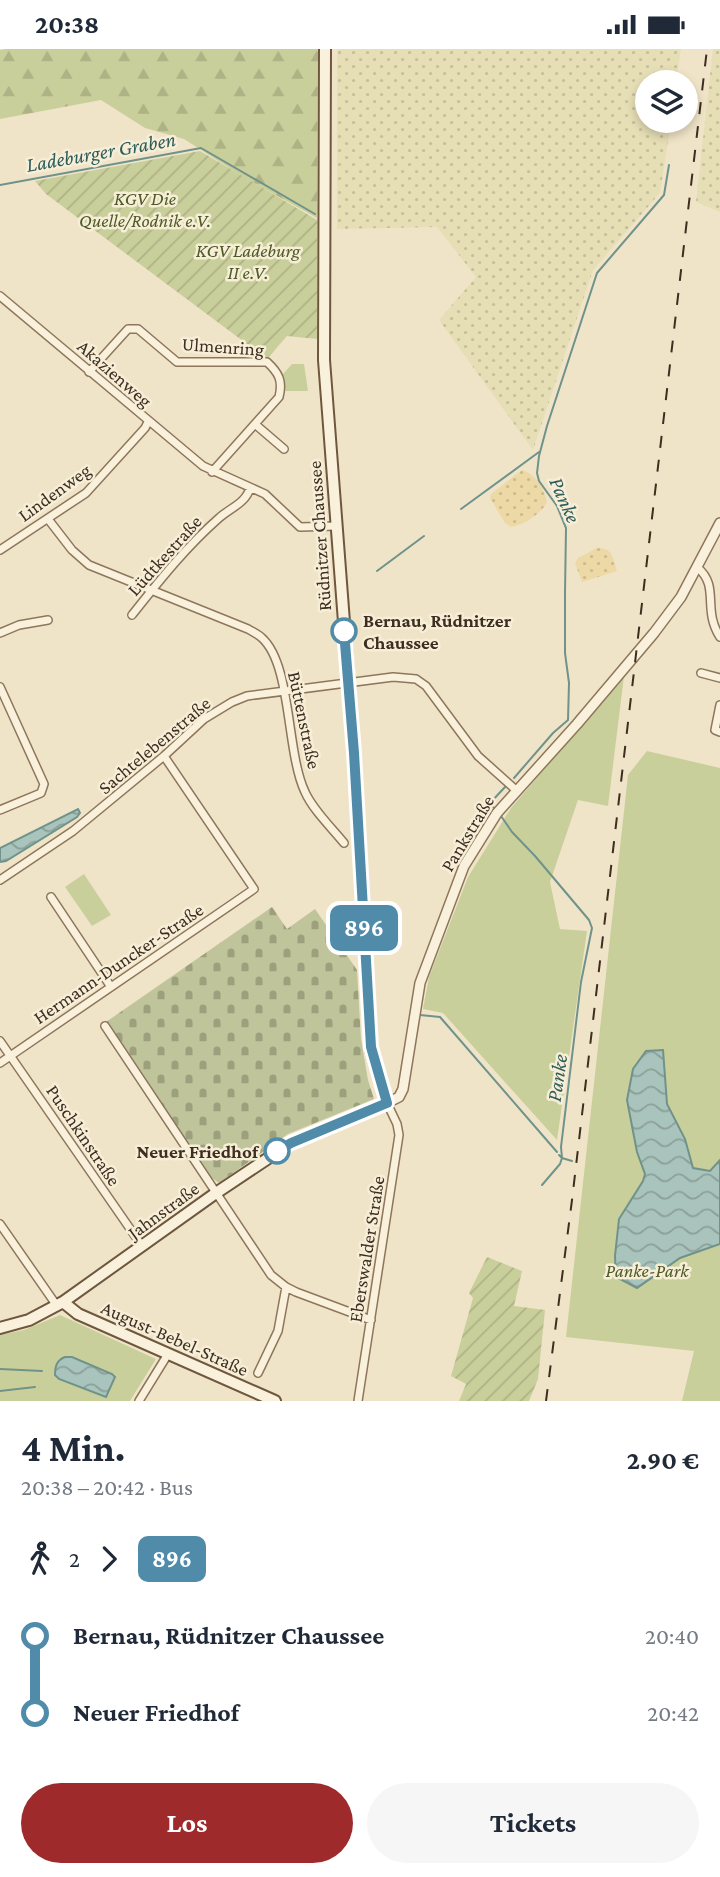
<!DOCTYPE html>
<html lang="de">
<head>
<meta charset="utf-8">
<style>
	:root { --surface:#fff; --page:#f6f6f7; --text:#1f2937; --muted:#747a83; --accent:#9e2a2b }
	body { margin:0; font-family:"Crimson Pro",serif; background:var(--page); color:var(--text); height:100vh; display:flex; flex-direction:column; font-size:26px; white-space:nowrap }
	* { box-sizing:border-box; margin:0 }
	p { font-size:23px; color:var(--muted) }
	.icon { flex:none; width:38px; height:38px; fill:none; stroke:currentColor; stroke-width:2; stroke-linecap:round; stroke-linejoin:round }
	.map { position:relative; height:1352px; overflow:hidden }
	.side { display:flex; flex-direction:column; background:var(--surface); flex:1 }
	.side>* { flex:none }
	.badge { padding:0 14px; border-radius:10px; font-size:24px; line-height:46px }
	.tools { position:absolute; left:635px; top:21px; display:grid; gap:14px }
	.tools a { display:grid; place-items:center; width:63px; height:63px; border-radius:50%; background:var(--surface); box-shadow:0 4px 10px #0003; font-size:35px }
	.map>.badge { position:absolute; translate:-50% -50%; box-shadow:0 0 0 4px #fff }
	.legs { display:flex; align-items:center; gap:10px; height:77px; padding:0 21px; font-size:23px }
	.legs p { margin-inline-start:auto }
	.headline { display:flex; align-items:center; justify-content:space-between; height:119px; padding:0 21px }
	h1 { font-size:38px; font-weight:700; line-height:52px }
	.cta { display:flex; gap:14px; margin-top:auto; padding:14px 21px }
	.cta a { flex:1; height:80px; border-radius:42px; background:var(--accent); color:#fff; font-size:28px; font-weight:700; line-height:80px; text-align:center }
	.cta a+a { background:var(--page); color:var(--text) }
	ul { padding:0 21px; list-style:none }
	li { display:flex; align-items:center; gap:24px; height:77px; font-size:26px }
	li i { display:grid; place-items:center; width:10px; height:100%; margin:0 9px; background:currentColor }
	li i::after { content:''; width:18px; height:18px; margin:-9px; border:5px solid; border-radius:50%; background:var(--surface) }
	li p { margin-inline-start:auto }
	li:first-child i { background:linear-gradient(#0000 50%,currentColor 0) }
	li:last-child i { background:linear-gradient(currentColor 50%,#0000 0) }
	.status { display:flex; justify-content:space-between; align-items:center; height:49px; padding:0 35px; background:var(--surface); direction:ltr }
	.status svg { height:19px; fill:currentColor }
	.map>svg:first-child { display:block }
	.farmland { fill:url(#farmland-dots) }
	.green { fill:#c9cf9b }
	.forest { fill:url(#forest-firs) }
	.sand { fill:url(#sand-dots) }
	.cemetery { fill:url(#cemetery-stones) }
	.garden { fill:url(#garden-furrows) }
	.water { fill:url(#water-waves); stroke:#6f938a; stroke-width:2 }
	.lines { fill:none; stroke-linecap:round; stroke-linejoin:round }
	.stream { stroke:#6f938a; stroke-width:2 }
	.minor-casing { stroke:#8d765c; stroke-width:10 }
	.tertiary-casing { stroke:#8d765c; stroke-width:12 }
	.secondary-casing { stroke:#6f573f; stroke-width:14 }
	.minor { stroke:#faf1dc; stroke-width:7 }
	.tertiary { stroke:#faf1dc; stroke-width:9 }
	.secondary { stroke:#faf1dc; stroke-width:10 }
	.rail { stroke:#3d2e20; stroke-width:2; stroke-dasharray:12 12; stroke-linecap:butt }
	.line-1-casing { stroke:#fff; stroke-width:16 }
	.line-1 { stroke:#508caa; stroke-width:10 }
	.stop-1-dot { fill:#fff; stroke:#508caa; stroke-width:3.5 }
	.labels { text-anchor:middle; stroke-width:5; stroke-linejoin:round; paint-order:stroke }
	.park-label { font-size:19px; font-style:italic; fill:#4d5a26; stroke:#f7eed8 }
	.street-label { font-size:19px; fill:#3d2e20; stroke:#f7eed8 }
	.stop-label { font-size:19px; font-weight:bold; fill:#3d2e20; stroke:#f7eed8; text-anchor:start }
	.water-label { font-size:21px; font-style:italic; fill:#2f5d5a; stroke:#f7eed8 }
</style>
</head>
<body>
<div class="status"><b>20:38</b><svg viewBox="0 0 49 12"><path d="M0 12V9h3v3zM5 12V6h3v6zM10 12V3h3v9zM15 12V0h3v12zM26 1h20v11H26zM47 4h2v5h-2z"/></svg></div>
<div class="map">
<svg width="720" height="1352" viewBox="0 0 720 1352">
	<defs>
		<pattern id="farmland-dots" width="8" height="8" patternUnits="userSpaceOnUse" patternTransform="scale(1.75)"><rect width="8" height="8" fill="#e6deb5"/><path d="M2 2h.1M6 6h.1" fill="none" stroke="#c6bf9b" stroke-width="1.8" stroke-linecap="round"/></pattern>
		<pattern id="forest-firs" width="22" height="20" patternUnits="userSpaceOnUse" patternTransform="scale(1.75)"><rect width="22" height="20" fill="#c9cf9b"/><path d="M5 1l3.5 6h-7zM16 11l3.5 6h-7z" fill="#aeb285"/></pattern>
		<pattern id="sand-dots" width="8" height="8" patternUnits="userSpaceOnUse" patternTransform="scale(1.75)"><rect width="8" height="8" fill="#ecd9a5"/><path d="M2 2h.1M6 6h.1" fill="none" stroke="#cbbb8e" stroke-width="1.8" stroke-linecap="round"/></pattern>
		<pattern id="cemetery-stones" width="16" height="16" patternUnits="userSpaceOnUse" patternTransform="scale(1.75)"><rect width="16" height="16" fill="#bfc49a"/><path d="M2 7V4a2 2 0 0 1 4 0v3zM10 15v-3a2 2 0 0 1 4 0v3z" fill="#9ca07d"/></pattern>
		<pattern id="garden-furrows" width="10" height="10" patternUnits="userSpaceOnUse" patternTransform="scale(1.75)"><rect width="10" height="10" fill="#c9cf9b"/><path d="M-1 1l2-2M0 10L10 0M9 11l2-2" fill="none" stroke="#aeb285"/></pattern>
		<pattern id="water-waves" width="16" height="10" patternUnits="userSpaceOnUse" patternTransform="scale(1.75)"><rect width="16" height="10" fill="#a9c4bc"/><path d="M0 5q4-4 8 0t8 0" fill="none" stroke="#8ba098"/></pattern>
	</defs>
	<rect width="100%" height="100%" fill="#f0e4c8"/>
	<!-- farmland -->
	<path class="farmland" d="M 337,0 L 681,0 L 676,33 L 648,33 L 648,72 L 671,72 L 660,144 L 593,221 L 533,401 L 439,271 L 476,228 L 437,178 L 337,180 Z
		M 713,0 L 720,0 L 720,163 L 696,153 Z"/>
	<!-- green -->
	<path class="green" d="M 292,315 L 304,315 L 308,342 L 285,342 L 283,325 Z
		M 624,627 L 608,757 L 578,751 L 550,833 L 560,880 L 587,882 L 557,1091 L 443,964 L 423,960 L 429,928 L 468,828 L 511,759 Z
		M 647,702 L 720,719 L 720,1352 L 682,1352 L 694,1302 L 566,1288 L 628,726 Z
		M 84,825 L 111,866 L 92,877 L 65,838 Z
		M 60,1266 L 156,1310 L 130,1352 L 0,1352 L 0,1286 L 24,1281 Z"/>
	<!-- forest -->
	<path class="forest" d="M 6,0 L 318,0 L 317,169 L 245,129 L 184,90 L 145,79 L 101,51 L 0,70 L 0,1 Z"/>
	<!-- sand -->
	<path class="sand" d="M 522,421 C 535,424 545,440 547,453 C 542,464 524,476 511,478 L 505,474 L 490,449 L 491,445 Z
		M 597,499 C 613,498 613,510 617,522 L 582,533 L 575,514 L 578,509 Z"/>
	<!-- cemetery -->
	<path class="cemetery" d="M 272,858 L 287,880 L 315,860 L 357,921 L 361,990 L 368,1031 L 374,1050 L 288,1085 L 219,1134 L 209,1127 L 106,973 Z"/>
	<!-- garden -->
	<path class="garden" d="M 200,102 L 317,171 L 317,290 L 287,287 L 267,310 L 46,145 L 35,132 Z
		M 487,1208 L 522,1222 L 514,1257 L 545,1261 L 538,1330 L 529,1352 L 459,1352 L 466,1335 L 451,1327 L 473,1249 L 469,1244 Z"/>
	<!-- water -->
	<path class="water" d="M 78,760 L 80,764 L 77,768 L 6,812 L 0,813 L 0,799 Z
		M 663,1001 L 667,1055 L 685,1090 L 693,1119 L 710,1122 L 720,1111 L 720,1195 L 680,1209 L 637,1239 L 616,1228 L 615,1207 L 619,1170 L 643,1132 L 645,1125 L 637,1103 L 627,1051 L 633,1020 L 646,1002 Z
		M 65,1308 L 72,1308 L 112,1325 L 115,1328 L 106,1348 L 59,1330 L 55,1326 C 55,1317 57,1311 65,1308 Z"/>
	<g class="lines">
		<!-- stream -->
		<path class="stream" d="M 0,136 L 201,99 L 315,165
			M 461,460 L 539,403
			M 377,522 L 424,487
			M 514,729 L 553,684 L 568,671 L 569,634 L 565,604 L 565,544 L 566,479 L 557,457 L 539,432 L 537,424 L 539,407 L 547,377 L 597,224 L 664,146 L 669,116
			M 494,759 L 490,754 L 506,737
			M 501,767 L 512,783 L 535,807 L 589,871 L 592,879 L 581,933 L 561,1098 L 562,1109 L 572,1112
			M 420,966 L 440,968 L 557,1103
			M 542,1136 L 560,1115 L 562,1109 L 559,1106
			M 0,1320 L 42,1322
			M 0,1342 L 35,1338"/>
		<defs>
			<path id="minor" d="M 0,247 L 203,417 L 265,445 L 300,478 L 336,477
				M 89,323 L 128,280 L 138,280 L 177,313 L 267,313 C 279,324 283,332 279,348 L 212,423
				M 256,376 L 284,400
				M 48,470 L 72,501 L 89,516 L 248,580 C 253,583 258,585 262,589 C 292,616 286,703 305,743 C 313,761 331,778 344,794
				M 0,501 L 86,444 L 145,379 L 148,373
				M 698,519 C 720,538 702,560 720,588
				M 132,566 C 160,531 185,499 219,469 C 230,459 246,454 250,439
				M 0,584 L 19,576 L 48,571
				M 701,624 L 720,629
				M 0,638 L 44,735 L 41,744 L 0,761
				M 720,656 L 715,681 L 720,683
				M 0,831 L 73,782 L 164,707 L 204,670 L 232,653 L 247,647 L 393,628 L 416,630 L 426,637 L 478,707 L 516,741
				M 51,848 L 111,938
				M 105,977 L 271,1226 L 286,1238 L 296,1243 L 371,1271
				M 0,992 L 142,1197
				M 0,1014 L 254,840 L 164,707
				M 0,1175 L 57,1257
				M 258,1324 L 278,1282 L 286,1238
				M 139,1352 L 168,1305
				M 358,1352 L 399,1086 L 397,1075 L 387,1054"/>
			<path id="tertiary" d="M 387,1054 L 399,1048 L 403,1040 L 420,934 L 464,817 L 497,764 L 577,675 L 654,584 L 681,548 L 720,474"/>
			<path id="secondary" d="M 63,1253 L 78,1265 L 275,1352
				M 0,1279 L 29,1271 L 63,1253 L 216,1144 L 291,1094 L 387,1054 L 371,1001 L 354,704 L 324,311 L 325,0"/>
		</defs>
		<!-- minor casing -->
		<use href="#minor" class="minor-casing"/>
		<!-- tertiary casing -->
		<use href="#tertiary" class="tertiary-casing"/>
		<!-- secondary casing -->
		<use href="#secondary" class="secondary-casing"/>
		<!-- minor -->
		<use href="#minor" class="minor"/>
		<!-- tertiary -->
		<use href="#tertiary" class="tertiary"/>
		<!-- secondary -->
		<use href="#secondary" class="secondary"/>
		<!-- rail -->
		<path class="rail" d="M 546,1352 L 572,1151 L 707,0"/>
	</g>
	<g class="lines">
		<defs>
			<path id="line-1" d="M 277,1102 L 291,1094 L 387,1054 L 371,998 L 354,704 L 344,582"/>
		</defs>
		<!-- line-1 casing -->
		<use href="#line-1" class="line-1-casing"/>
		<!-- line-1 -->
		<use href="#line-1" class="line-1"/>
	</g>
	<!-- markers -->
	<g class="stop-1-dot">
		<circle cx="344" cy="582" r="12"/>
		<circle cx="277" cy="1102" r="12"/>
	</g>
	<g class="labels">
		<!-- park labels -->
		<g class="park-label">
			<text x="145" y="156">KGV Die<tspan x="145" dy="22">Quelle/Rodnik e.V.</tspan></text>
			<text x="248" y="208">KGV Ladeburg<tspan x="248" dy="22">II e.V.</tspan></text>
			<text x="647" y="1228">Panke-Park</text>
		</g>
		<!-- street labels -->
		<g class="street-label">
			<text transform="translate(223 297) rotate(4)" y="7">Ulmenring</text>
			<text transform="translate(115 324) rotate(41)" y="7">Akazienweg</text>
			<text transform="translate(54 443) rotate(-36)" y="7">Lindenweg</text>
			<text transform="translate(319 487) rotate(-94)" y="7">Rüdnitzer Chaussee</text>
			<text transform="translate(164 506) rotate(-48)" y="7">Lüdtkestraße</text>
			<text transform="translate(305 671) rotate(78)" y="7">Büttenstraße</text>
			<text transform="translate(154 696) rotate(-40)" y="7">Sachtelebenstraße</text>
			<text transform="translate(467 784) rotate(-59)" y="7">Pankstraße</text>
			<text transform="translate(118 914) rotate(-34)" y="7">Hermann-Duncker-Straße</text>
			<text transform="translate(84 1086) rotate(56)" y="7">Puschkinstraße</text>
			<text transform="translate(163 1161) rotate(-36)" y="7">Jahnstraße</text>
			<text transform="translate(366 1200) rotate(-81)" y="7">Eberswalder Straße</text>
			<text transform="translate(175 1289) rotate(24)" y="7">August-Bebel-Straße</text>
		</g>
		<!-- stop labels -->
		<g class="stop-label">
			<text x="363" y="578">Bernau, Rüdnitzer<tspan x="363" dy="22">Chaussee</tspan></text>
			<text x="258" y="1109" text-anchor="end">Neuer Friedhof</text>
		</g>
		<!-- water labels -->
		<g class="water-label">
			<text transform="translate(101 103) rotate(-10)" y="7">Ladeburger Graben</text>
			<text transform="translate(565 451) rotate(66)" y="7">Panke</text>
			<text transform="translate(557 1029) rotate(-82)" y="7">Panke</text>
		</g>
	</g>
</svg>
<div class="tools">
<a><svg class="icon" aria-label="layers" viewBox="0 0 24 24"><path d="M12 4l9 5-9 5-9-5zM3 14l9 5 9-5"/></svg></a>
</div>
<b class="badge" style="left:364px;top:879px;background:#508caa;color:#fff">896</b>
</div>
<section class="side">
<div class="headline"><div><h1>4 Min.</h1><p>20:38 – 20:42 · Bus</p></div><b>2.90 €</b></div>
<div class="legs"><svg class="icon" aria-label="walk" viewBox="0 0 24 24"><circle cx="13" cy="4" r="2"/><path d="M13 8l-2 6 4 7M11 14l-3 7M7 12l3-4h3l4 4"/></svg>2<svg class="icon" aria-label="forward" viewBox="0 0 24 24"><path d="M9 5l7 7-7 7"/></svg><b class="badge" style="background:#508caa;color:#fff">896</b></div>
<ul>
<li><i style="color:#508caa"></i><b>Bernau, Rüdnitzer Chaussee</b><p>20:40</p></li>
<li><i style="color:#508caa"></i><b>Neuer Friedhof</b><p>20:42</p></li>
</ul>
<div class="cta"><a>Los</a><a>Tickets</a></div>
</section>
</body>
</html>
